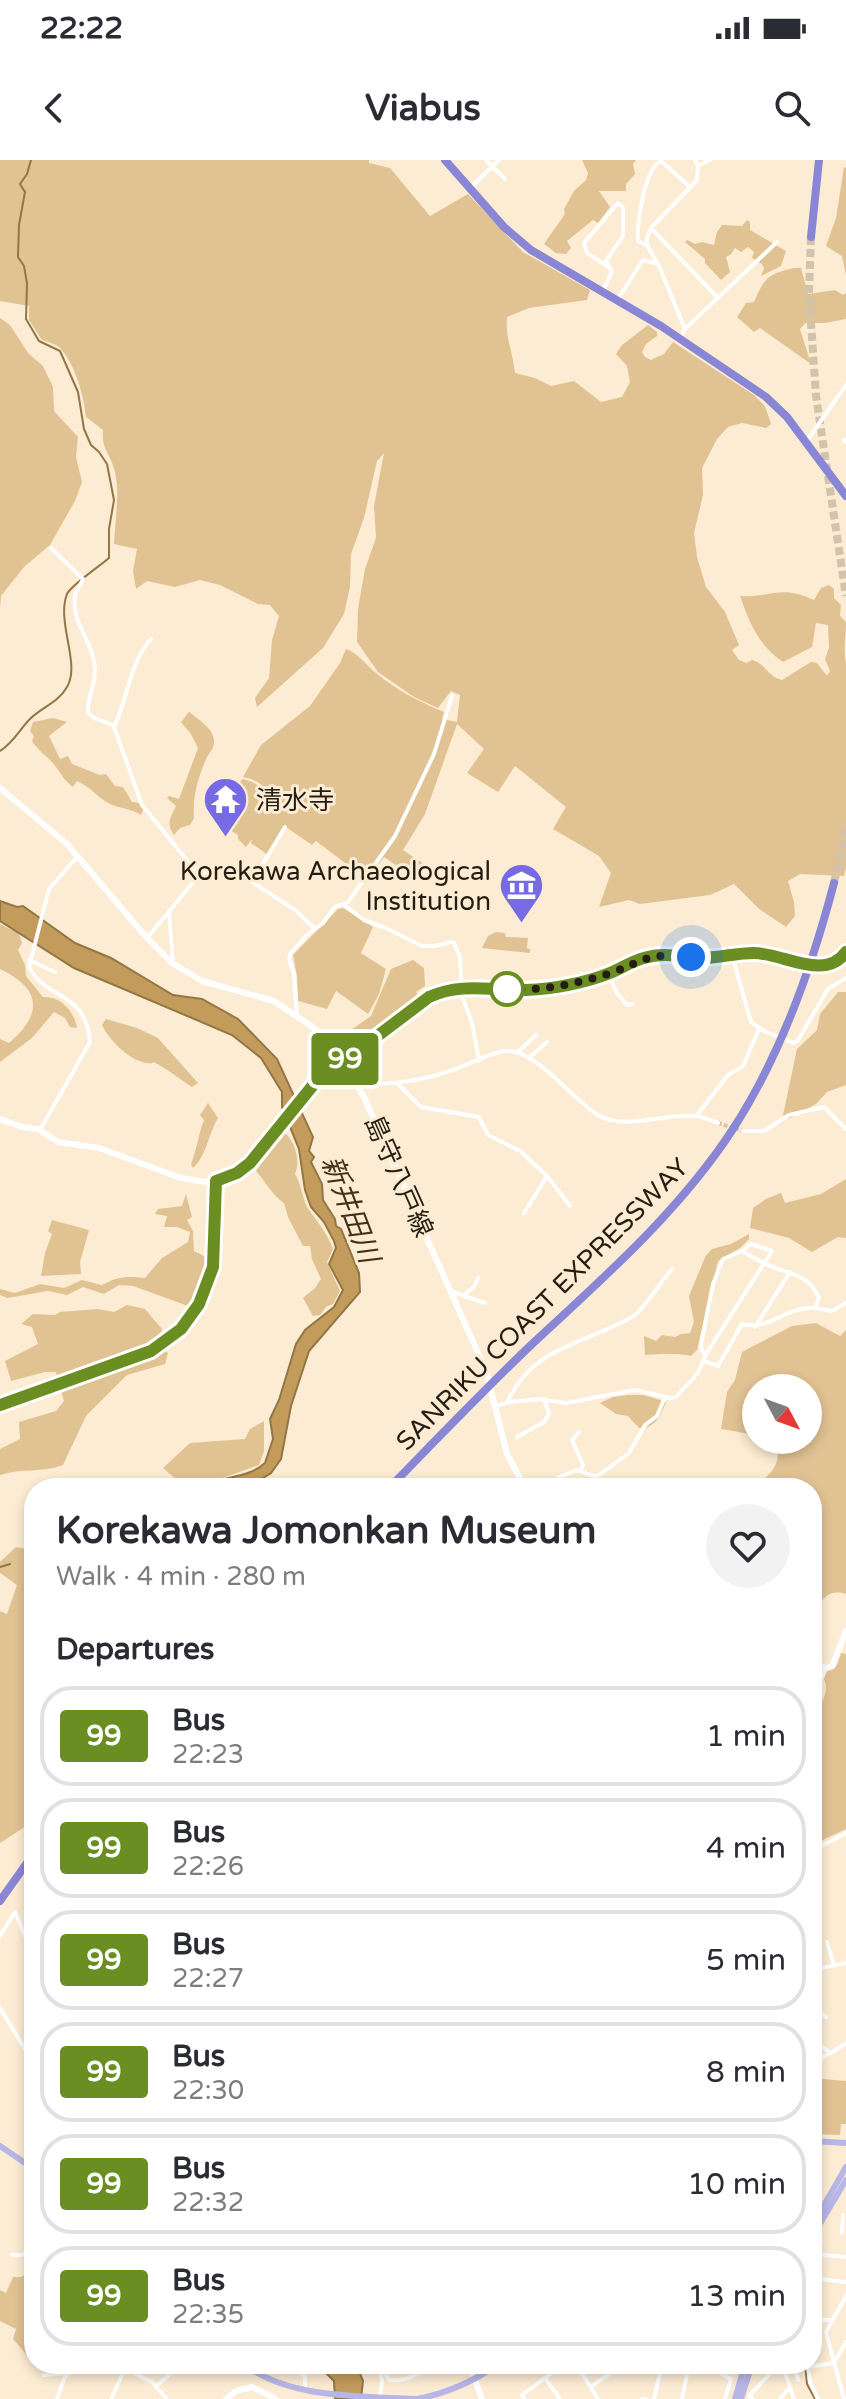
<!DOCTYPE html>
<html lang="en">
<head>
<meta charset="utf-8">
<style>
	:root { --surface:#fff; --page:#f2f2f3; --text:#2b2b33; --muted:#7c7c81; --line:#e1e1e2 }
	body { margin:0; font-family:"Varela Round","Noto Sans JP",sans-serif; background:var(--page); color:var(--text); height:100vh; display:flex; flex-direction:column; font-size:30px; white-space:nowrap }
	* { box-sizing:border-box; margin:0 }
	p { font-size:26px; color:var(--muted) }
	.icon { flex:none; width:44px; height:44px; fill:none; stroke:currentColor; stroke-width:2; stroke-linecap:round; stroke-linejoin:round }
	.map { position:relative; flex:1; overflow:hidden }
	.side { position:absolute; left:24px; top:1318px; width:798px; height:896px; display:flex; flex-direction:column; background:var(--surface); border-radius:32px; box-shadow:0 4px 12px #0003 }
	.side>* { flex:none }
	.badge { padding:0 16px; border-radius:6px; font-size:28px; line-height:52px }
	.needle { width:52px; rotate:131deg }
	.tools { position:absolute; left:742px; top:1214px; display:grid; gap:16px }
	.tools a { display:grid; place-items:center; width:80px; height:80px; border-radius:50%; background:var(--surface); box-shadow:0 4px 12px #0003; font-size:40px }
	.you { position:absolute; width:40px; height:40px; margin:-20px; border:6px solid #fff; border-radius:50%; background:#1a73e8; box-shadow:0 0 0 12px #1a73e833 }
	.map>.badge { position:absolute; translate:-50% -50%; box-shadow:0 0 0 4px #fff }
	h2 { padding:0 32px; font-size:30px; line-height:72px }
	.round { display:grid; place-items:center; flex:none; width:84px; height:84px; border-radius:42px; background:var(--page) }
	.overview { display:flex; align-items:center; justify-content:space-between; height:136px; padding:0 32px }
	h1 { font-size:38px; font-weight:700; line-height:60px }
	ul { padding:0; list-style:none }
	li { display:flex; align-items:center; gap:24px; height:100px; margin:0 16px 12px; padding:0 16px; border:4px solid var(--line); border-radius:32px }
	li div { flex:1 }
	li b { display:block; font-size:30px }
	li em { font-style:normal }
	li .badge { min-width:88px; font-weight:700; text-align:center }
	.status { display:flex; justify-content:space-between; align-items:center; height:56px; padding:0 40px; background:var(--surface); direction:ltr }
	.status svg { height:22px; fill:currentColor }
	header { display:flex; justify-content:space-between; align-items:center; height:104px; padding:0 32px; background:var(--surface); font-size:36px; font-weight:700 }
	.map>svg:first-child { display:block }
	.green { fill:#e1c293 }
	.water { fill:#c39c5c; stroke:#937646; stroke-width:2 }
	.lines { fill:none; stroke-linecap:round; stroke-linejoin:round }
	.stream { stroke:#937646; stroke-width:2 }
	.street-tunnel { stroke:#d1c3ac; stroke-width:4; stroke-dasharray:4 2; stroke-linecap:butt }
	.highway-tunnel { stroke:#d1c3ac; stroke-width:8; stroke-dasharray:8 4; stroke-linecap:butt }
	.street { stroke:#fff; stroke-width:4 }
	.secondary { stroke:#fff; stroke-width:6 }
	.primary { stroke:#b8b6e6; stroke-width:6 }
	.highway { stroke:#8986d6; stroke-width:8 }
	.line-casing { stroke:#fff; stroke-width:18 }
	.line { stroke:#6b8e23; stroke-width:12 }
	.walk { stroke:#241d11; stroke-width:8; stroke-dasharray:0 14.4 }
	.stop-dot { fill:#fff; stroke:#6b8e23; stroke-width:4 }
	.labels { text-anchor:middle; stroke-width:6; stroke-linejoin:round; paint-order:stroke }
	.poi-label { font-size:26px; fill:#241d11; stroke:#fcecd3; text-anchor:start }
	.street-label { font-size:26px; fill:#241d11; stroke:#fcecd3 }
	.water-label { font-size:28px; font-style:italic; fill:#423114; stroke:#fcecd3 }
</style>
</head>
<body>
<div class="status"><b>22:22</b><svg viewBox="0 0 49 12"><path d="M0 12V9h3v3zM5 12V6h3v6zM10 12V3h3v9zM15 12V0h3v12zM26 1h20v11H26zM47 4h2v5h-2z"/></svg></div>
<header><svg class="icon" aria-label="back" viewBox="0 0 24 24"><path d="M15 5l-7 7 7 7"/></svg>Viabus<svg class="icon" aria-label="search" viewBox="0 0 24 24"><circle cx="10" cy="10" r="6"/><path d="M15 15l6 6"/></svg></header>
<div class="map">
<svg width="846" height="2239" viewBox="0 0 846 2239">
	<rect width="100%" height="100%" fill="#fcecd3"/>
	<!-- green -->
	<path class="green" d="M 0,0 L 369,0 L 369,3 L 390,8 L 430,56 L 468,34 L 523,92 L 590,130 L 587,140 L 529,148 L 507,157 C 505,177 513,193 515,213 L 535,218 L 551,226 L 574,221 L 601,242 L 622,237 L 630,222 L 627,206 L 616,194 L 622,185 L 648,165 L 657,172 L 657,176 L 646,184 L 642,192 L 645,197 L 651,200 L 664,194 L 673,182 L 754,235 L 765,246 L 771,264 L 766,268 L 742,263 L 728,267 L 717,279 L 702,308 L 703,335 L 694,373 L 697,397 L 706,427 L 725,452 L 739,485 L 732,490 L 739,500 L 746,503 L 752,500 C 765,503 768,517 782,520 L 811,502 L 817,503 L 827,516 L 830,511 L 825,499 L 829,488 L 828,465 L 816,463 L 812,487 L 783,502 C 759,486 749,462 740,436 C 772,438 779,424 814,440 L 821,428 L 829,425 L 834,429 L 834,438 L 841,445 L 840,456 L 846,462 C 846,477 843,489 846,503 L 846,708 L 844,716 L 800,714 L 788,721 L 794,742 L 795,756 L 786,767 L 759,749 L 734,724 L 710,735 L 640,744 L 629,740 L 599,747 L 611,713 L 599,696 L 553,669 L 566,647 L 515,606 L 498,632 L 467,613 L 484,589 L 457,564 L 425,654 L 403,690 L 427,706 L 418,721 L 384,697 L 371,713 L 362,707 L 357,712 L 316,681 L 312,685 L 286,667 L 268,695 L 251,683 L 252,679 L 246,687 L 238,679 L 238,675 L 221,664 L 231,631 L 243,619 C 257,622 268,631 272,644 C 271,629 257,619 243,617 L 261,585 L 310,546 L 340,503 L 346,489 C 358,493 366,505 376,513 C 396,530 420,542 444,552 L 442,559 L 457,562 L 460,535 L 451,531 L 438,548 L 414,537 L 378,512 L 357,482 L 358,449 L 365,409 L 376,378 L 374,346 L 384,293 L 377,301 L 364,358 L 351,394 L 350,427 L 344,454 L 323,488 L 257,547 L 255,538 L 269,518 L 272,480 L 279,456 L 270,445 L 258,444 L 220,425 L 200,420 L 175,427 L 147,421 L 136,429 L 133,411 L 137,389 L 114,384 C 115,359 120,337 115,312 C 111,294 101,290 103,270 L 86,257 C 84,236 75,204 60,188 C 56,184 48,182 42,180 L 29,160 L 29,146 L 0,141 Z
		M 582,0 L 636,0 L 633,4 L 635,14 L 626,24 L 626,31 L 599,31 L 610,47 L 598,63 L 593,60 L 567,81 L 571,88 L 566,94 L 556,93 L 544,84 L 565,54 L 564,49 L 574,31 L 586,20 L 588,13 Z
		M 844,7 L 846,8 L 846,115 L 842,96 L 826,86 L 836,58 Z
		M 747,60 L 750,62 L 750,70 L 786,91 L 781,106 L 761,116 L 764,108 L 762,104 L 752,98 L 754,92 L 748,87 L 741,92 L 735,88 L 731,94 L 726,97 L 730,112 L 721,120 L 705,103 L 705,99 L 685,82 L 687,80 L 695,84 L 702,82 L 714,85 L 717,72 L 722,65 L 742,66 Z
		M 794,108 L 801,108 L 808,134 L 835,130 L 843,135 L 846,133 L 846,159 L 825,163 L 805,163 L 800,169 L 811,204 L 760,168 L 754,172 L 737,157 L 746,143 L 754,142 C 764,119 767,114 794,108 Z
		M 0,158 L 10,165 L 28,193 L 43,206 L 53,227 L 54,251 L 78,277 L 76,297 L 82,322 L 75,341 L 50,385 L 24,407 L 1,436 L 0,449 Z
		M 189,552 C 198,559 213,568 214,580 C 215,587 210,592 207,597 C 198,617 192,638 194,658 L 190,665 L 180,668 L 174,675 C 166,664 170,658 176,646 L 167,638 L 169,636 L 179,639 L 198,588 L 191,574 L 181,562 Z
		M 53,558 L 67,562 L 49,576 L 60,599 L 68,596 L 72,604 L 100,615 L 106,614 L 115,626 L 123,627 L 132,642 L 139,643 L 143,650 L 141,655 C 131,648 120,649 110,644 C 98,638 91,627 77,621 L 73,627 C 65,621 61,614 56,607 C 49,597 39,592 32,581 L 34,576 L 30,571 L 33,562 Z
		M 343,748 L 373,767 L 361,793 L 386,809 L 379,834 L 368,854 L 336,831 L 327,849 L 298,841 L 297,816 L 293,795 L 338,749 Z
		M 0,764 L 19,774 L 22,783 L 18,790 L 25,805 L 26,816 L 43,837 C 61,836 74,851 77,868 L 70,867 L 65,858 L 54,852 L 32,878 L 0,902 L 0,879 L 9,883 C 43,854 42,829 0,809 Z
		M 496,772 L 505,773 L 506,777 L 528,778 L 527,788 L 530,789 L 530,793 L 482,788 L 488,776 Z
		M 413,800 L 424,808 L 425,826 L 416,832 L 419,837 L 346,891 L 339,888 L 335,881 L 371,856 L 391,809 Z
		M 838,832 L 846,832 L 846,925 L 827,932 L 816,944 L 788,959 L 783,955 L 797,889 L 817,870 L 820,854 Z
		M 106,859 L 137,868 L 158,878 L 198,923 L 192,927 C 181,920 170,911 159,905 C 148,899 158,905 146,903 C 129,900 109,880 102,865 Z
		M 208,943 L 218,958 C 208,975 207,995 193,1008 L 191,1004 C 197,990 198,975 204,960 L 200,955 Z
		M 284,972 C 295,981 301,1001 295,1014 C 302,1025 302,1040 309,1050 C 319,1064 327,1073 333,1089 L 327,1102 L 340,1131 L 333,1144 L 326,1147 L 320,1155 L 313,1156 L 303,1138 L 315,1128 L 321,1119 L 312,1099 L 310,1086 L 303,1086 L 288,1057 L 284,1043 C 273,1036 265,1021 256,1011 Z
		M 846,1019 L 846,1078 L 838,1077 L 812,1092 L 789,1078 L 750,1068 L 753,1048 L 766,1039 L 781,1033 L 785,1043 L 821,1034 Z
		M 186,1034 L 192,1057 L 187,1060 L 193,1071 L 194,1091 L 206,1097 L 203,1124 L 191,1147 L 133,1126 L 119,1125 L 104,1134 L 83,1127 L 67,1135 L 48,1131 L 7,1138 L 0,1135 L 0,1129 L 15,1133 L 40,1124 L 64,1128 L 82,1120 L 102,1125 C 118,1116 127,1116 145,1118 L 162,1098 L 188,1082 L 190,1072 L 177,1067 L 164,1067 L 167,1056 L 155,1054 L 158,1049 L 182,1046 Z
		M 52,1060 L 89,1070 L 80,1102 L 81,1114 L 41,1116 L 45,1093 L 52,1074 L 48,1071 Z
		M 749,1074 L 749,1079 L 740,1088 L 718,1101 L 697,1190 L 691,1196 C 681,1193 657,1194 645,1195 L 644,1176 L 656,1181 L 662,1175 L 675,1177 L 681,1174 L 690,1173 L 694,1162 L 689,1136 L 706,1095 L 712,1089 L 731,1084 Z
		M 127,1145 L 145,1149 L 162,1169 L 157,1183 L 168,1193 L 165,1204 L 127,1215 L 86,1256 L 63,1305 C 43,1313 21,1308 0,1315 L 0,1289 L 20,1279 L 19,1262 L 56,1251 L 64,1241 L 56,1212 L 45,1212 L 11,1221 L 5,1201 L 38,1184 L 32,1167 L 21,1164 L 33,1154 L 55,1155 L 60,1152 L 98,1149 L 114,1152 Z
		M 816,1163 L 840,1176 L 846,1170 L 846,1434 C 827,1428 822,1441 812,1454 L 812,1328 L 753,1328 C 770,1315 786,1302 773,1280 L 808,1280 L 808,1228 L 756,1228 L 756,1275 L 721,1269 L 727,1232 L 735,1220 L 742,1192 L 792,1166 Z
		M 629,1235 L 644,1235 L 666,1242 C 661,1255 655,1269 639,1268 L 628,1256 L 616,1254 L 600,1243 L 613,1237 Z
		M 264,1261 L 264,1291 L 259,1305 L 195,1328 L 186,1328 L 163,1308 L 190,1283 L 245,1279 L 250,1269 Z
		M 16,1387 L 34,1391 L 34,1661 L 0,1683 L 0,1451 L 7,1454 L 17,1425 L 0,1413 L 0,1402 Z
		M 841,1493 L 846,1494 L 846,1669 L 812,1685 L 812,1558 C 820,1545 830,1534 824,1519 L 827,1511 C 837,1510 838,1503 841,1493 Z
		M 812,1918 L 846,1921 L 846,1964 L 841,1964 L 840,1975 L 812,1974 Z
		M 34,2110 L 34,2199 L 31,2200 L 13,2179 L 16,2169 L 0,2161 L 0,2130 L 6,2133 L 13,2117 L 21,2117 Z"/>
	<!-- water -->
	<path class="water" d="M 0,741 L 17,747 L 23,746 L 75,783 L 111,798 L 173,835 L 202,839 L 238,859 L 277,899 L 313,977 L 309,991 L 314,997 L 311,1002 L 322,1024 L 323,1040 L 335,1059 L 336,1066 L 341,1069 L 359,1113 L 360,1132 L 309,1191 L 291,1246 L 281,1299 L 271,1313 L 247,1328 L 199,1328 C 219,1316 248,1319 265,1303 L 273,1279 L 270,1259 L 279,1240 L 296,1184 L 305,1170 L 334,1147 L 343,1130 L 329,1104 L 336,1088 L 334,1081 L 324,1062 L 311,1047 L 305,1030 L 299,989 L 282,947 L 282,932 L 261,898 L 232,875 L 74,808 L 0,761 Z
		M 326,2204 L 356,2204 L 363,2221 L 361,2239 L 335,2239 L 334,2221 L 327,2214 Z"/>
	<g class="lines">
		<!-- stream -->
		<path class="stream" d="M 0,591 C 14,582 19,570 30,559 C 42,547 58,543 67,527 C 81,504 56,462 67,434 C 70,426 100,406 109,398 L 109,369 L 114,340 L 107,304 L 99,292 L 91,285 L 84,269 L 78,232 L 60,191 L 39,181 L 26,159 L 27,123 L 24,106 L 18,97 L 19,65 L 25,32 L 20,24 L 27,14 L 31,0
			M 0,1407 L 10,1404
			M 805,2204 L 807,2224 L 815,2239"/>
		<!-- street-tunnel -->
		<path class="street-tunnel" d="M 718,963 L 743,971
			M 240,1001 L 249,1013"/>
		<!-- highway-tunnel -->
		<path class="highway-tunnel" d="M 811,77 L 809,133 L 816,236 L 846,436
			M 834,723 L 846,669"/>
		<!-- street -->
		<path class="street" d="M 486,0 L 505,19
			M 698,6 L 710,0
			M 470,28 L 499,0
			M 651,68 L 718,138
			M 647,85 L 638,81 C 637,63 644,9 661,1 L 690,27
			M 603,130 L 612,112 L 606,101 L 623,76 L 623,47 L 618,43 L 584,83 L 587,93 L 610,108
			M 618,139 L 643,100 L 658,104
			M 685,169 L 659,106 L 647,85 L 647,78 L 651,68 L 697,20 L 698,6 L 695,0
			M 680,178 L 685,169 L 777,82
			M 844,280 L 846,282
			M 806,282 L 846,225
			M 51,388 L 83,419 C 81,425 76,430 75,436 C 71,464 94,482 95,509 C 96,524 87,537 88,553 L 94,558 L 115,566
			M 151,479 C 129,504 128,538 114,567 L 142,645 L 199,715
			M 252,722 L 285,667
			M 344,745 L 364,760 L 386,768 L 422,786 L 435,786 L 451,782 L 454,783 L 460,797 L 462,836 L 472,863 L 479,901
			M 169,753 L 173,803
			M 147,778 L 199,715 L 231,708 L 295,750 L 315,769
			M 732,795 L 751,862 L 764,871 L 793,883 L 798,880 L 828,829 L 846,818
			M 29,800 L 55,812
			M 608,814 L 617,833 L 627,845 L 632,844
			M 297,855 L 294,814 L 289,800 L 290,794 L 306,776 L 323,763 L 335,747 L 348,742 L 395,676 L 434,594 L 452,536
			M 517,893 L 536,875
			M 529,898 L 547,882
			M 398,924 L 421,947 L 479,957 L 488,975 L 520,991 L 547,1016 L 570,1046
			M 357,925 C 388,924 417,922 447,912 C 461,908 493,892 504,891 C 534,887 573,940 598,955 C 625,971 664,953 695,956 C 702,956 710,960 718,963
			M 697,955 L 728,915 L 743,906 L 759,869
			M 40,970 L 90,882 C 86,830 45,840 29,807 L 49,729 L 78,696
			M 743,971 L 764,971 L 789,955 L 824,947 L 846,969
			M 524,1053 L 547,1016
			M 450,1131 L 485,1143
			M 465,1134 L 474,1127 L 478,1118
			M 815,1148 L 832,1151 L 846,1143
			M 755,1167 L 790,1112
			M 703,1201 L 718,1206 L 742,1164 C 771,1171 785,1146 815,1148 L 819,1138 C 811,1118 796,1115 778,1109 C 765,1105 753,1097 742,1091 L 723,1099 L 713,1124 L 701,1184 L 702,1191 L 706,1194
			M 507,1243 C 532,1186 585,1184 632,1157 C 645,1149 661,1121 672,1109
			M 496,1246 L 511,1242 L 538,1239 L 566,1243 L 635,1230 L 670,1238 L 676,1237 L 698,1213 L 706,1194 L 772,1091 L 751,1084 L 742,1091
			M 579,1272 L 572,1280 L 583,1305 L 581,1310
			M 517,1277 L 544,1262 L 549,1254 L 544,1239
			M 558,1328 L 556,1323 L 559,1317 L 577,1310 L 593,1316 L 599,1315 L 629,1293 L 645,1265 L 657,1256 L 665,1237
			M 812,1528 L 821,1519 L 826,1508
			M 812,1691 L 846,1673
			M 0,1776 L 15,1752 L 34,1797
			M 827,1782 L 834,1805
			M 812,1810 L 846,1803
			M 812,1846 L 826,1857
			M 0,1848 L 34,1904
			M 812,1880 L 831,1893 L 846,1883
			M 812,1912 L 824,1896 L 831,1893
			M 34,2055 L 32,2064 L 34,2065
			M 842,2073 L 843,2055
			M 821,2081 L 813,2094 L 846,2097
			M 12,2095 L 22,2095 L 34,2089
			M 812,2118 L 846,2122
			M 812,2160 L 832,2160
			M 116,2204 L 152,2222 L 167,2239
			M 290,2204 L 305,2217 L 305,2230
			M 379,2204 L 382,2221 L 380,2237
			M 381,2204 L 389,2220 C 405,2222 420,2214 432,2204
			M 405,2204 L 415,2215
			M 576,2204 L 598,2239
			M 782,2204 L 794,2239
			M 794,2204 L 798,2220
			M 808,2207 L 810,2222 L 818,2239
			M 795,2209 L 834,2203 L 846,2182
			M 44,2215 L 69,2213
			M 545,2218 L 560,2239
			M 156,2226 L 168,2216 L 174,2204
			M 592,2226 L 623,2204
			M 57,2239 L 64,2219 L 75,2204
			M 111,2239 L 125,2209
			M 524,2239 L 522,2235 L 564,2204
			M 642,2239 L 646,2239
			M 654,2239 L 662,2204
			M 682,2239 L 689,2204
			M 725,2239 L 731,2219 L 722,2214 L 726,2204
			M 753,2239 L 749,2236 L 779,2204
			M 780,2239 L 790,2227
			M 844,2239 L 826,2172 L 846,2136"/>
		<!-- secondary -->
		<path class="secondary" d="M 0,628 L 67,684 L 147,778 L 172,803 L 202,821 L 274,841 L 314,868 L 329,882 L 364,937 L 486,1211 L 507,1294 L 525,1328
			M 0,959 L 22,967 L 38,969 L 58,982 L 99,988 L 181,1018 L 206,1022 L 224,1019 L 250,1003 L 314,924 L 412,848 L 438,833 L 469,827 L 526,830 L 573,823 L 608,814 L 644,797 L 660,794 L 702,798 L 756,793 L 821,807 L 836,803 L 846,792
			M 0,1245 C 29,1235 58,1226 87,1215 C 141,1196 193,1181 210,1118 C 218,1087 215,1053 216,1021
			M 812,1503 L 826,1508 L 832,1506 L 846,1471
			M 469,2204 L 482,2239
			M 226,2239 L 236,2231 L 252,2227 L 276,2239"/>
		<!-- primary -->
		<path class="primary" d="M 812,1981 L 846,1983
			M 0,1986 L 34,2009
			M 812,2066 L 846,2007
			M 812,2077 L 846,2020
			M 244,2204 C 288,2239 362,2236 416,2239
			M 417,2239 C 448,2233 473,2222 498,2204
			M 735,2239 L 745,2204
			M 741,2239 L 752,2204"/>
		<!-- highway -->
		<path class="highway" d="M 445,0 L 504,67 L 531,90 L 661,166 L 766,237 L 787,257 L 846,336
			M 811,77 L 819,0
			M 389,1328 C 436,1280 482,1232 530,1186 C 602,1119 679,1052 733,969 C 781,895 812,807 834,723
			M 0,1741 L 34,1693"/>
	</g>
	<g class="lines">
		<defs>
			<path id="line" d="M 0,1245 L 151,1191 L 181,1169 L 199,1144 L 213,1107 L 216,1021 L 237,1013 L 250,1003 L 314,924 L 429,837 C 462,822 491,831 526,830 C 553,829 585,823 610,813 C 622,808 632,801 644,798 C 665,791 684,798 705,798 C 722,797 738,793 754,793 C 783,793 825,822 846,792"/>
		</defs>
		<!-- line casing -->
		<use href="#line" class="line-casing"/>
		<!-- line -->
		<use href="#line" class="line"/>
		<!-- walk -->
		<path class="walk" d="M 507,829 C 538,831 571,825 601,816 C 642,804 643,791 691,797"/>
	</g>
	<!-- icons -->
	<defs>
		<symbol id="temple-pin" viewBox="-11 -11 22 30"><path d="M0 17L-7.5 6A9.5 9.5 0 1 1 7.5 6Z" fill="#766ae5" stroke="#fcecd3"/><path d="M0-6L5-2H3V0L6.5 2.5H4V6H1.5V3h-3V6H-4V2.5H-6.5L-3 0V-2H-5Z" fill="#fff"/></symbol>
		<symbol id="museum-pin" viewBox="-11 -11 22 30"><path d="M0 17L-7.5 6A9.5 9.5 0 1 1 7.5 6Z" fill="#766ae5" stroke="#fcecd3"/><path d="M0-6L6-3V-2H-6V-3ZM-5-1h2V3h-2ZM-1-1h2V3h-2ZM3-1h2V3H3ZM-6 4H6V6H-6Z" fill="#fff"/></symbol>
	</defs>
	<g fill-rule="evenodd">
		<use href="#temple-pin" x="200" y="614" width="51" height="69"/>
		<use href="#museum-pin" x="496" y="700" width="51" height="69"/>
	</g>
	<!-- markers -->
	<circle class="stop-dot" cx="507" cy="829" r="16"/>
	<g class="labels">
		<!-- poi labels -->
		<g class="poi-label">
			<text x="256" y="649">清水寺</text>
			<text x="491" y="720" text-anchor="end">Korekawa Archaeological<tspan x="491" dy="30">Institution</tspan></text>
		</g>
		<!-- street labels -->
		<g class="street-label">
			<text transform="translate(399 1016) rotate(66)" y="9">島守八戸線</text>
			<text transform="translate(542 1144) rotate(-45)" y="9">SANRIKU COAST EXPRESSWAY</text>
		</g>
		<!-- water labels -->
		<g class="water-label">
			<text transform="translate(351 1049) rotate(69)" y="10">新井田川</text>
		</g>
	</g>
</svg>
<div class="tools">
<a><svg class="needle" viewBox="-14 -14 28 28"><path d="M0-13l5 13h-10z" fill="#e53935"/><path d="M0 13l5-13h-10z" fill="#7c7c81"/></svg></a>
</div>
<div class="you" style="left:691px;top:797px"></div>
<b class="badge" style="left:345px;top:899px;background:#6b8e23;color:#fff">99</b>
<section class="side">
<div class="overview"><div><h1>Korekawa Jomonkan Museum</h1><p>Walk · 4 min · 280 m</p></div><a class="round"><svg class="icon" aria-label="heart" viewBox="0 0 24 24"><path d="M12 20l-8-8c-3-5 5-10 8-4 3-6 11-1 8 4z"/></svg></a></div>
<h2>Departures</h2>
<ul>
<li><span class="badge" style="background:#6b8e23;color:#fff">99</span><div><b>Bus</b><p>22:23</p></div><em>1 min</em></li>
<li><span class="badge" style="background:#6b8e23;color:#fff">99</span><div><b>Bus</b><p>22:26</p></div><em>4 min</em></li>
<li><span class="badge" style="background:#6b8e23;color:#fff">99</span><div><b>Bus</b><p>22:27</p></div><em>5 min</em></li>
<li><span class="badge" style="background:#6b8e23;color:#fff">99</span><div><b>Bus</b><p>22:30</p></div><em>8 min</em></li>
<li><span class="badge" style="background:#6b8e23;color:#fff">99</span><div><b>Bus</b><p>22:32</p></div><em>10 min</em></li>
<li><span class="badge" style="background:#6b8e23;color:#fff">99</span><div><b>Bus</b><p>22:35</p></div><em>13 min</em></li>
</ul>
</section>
</div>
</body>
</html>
